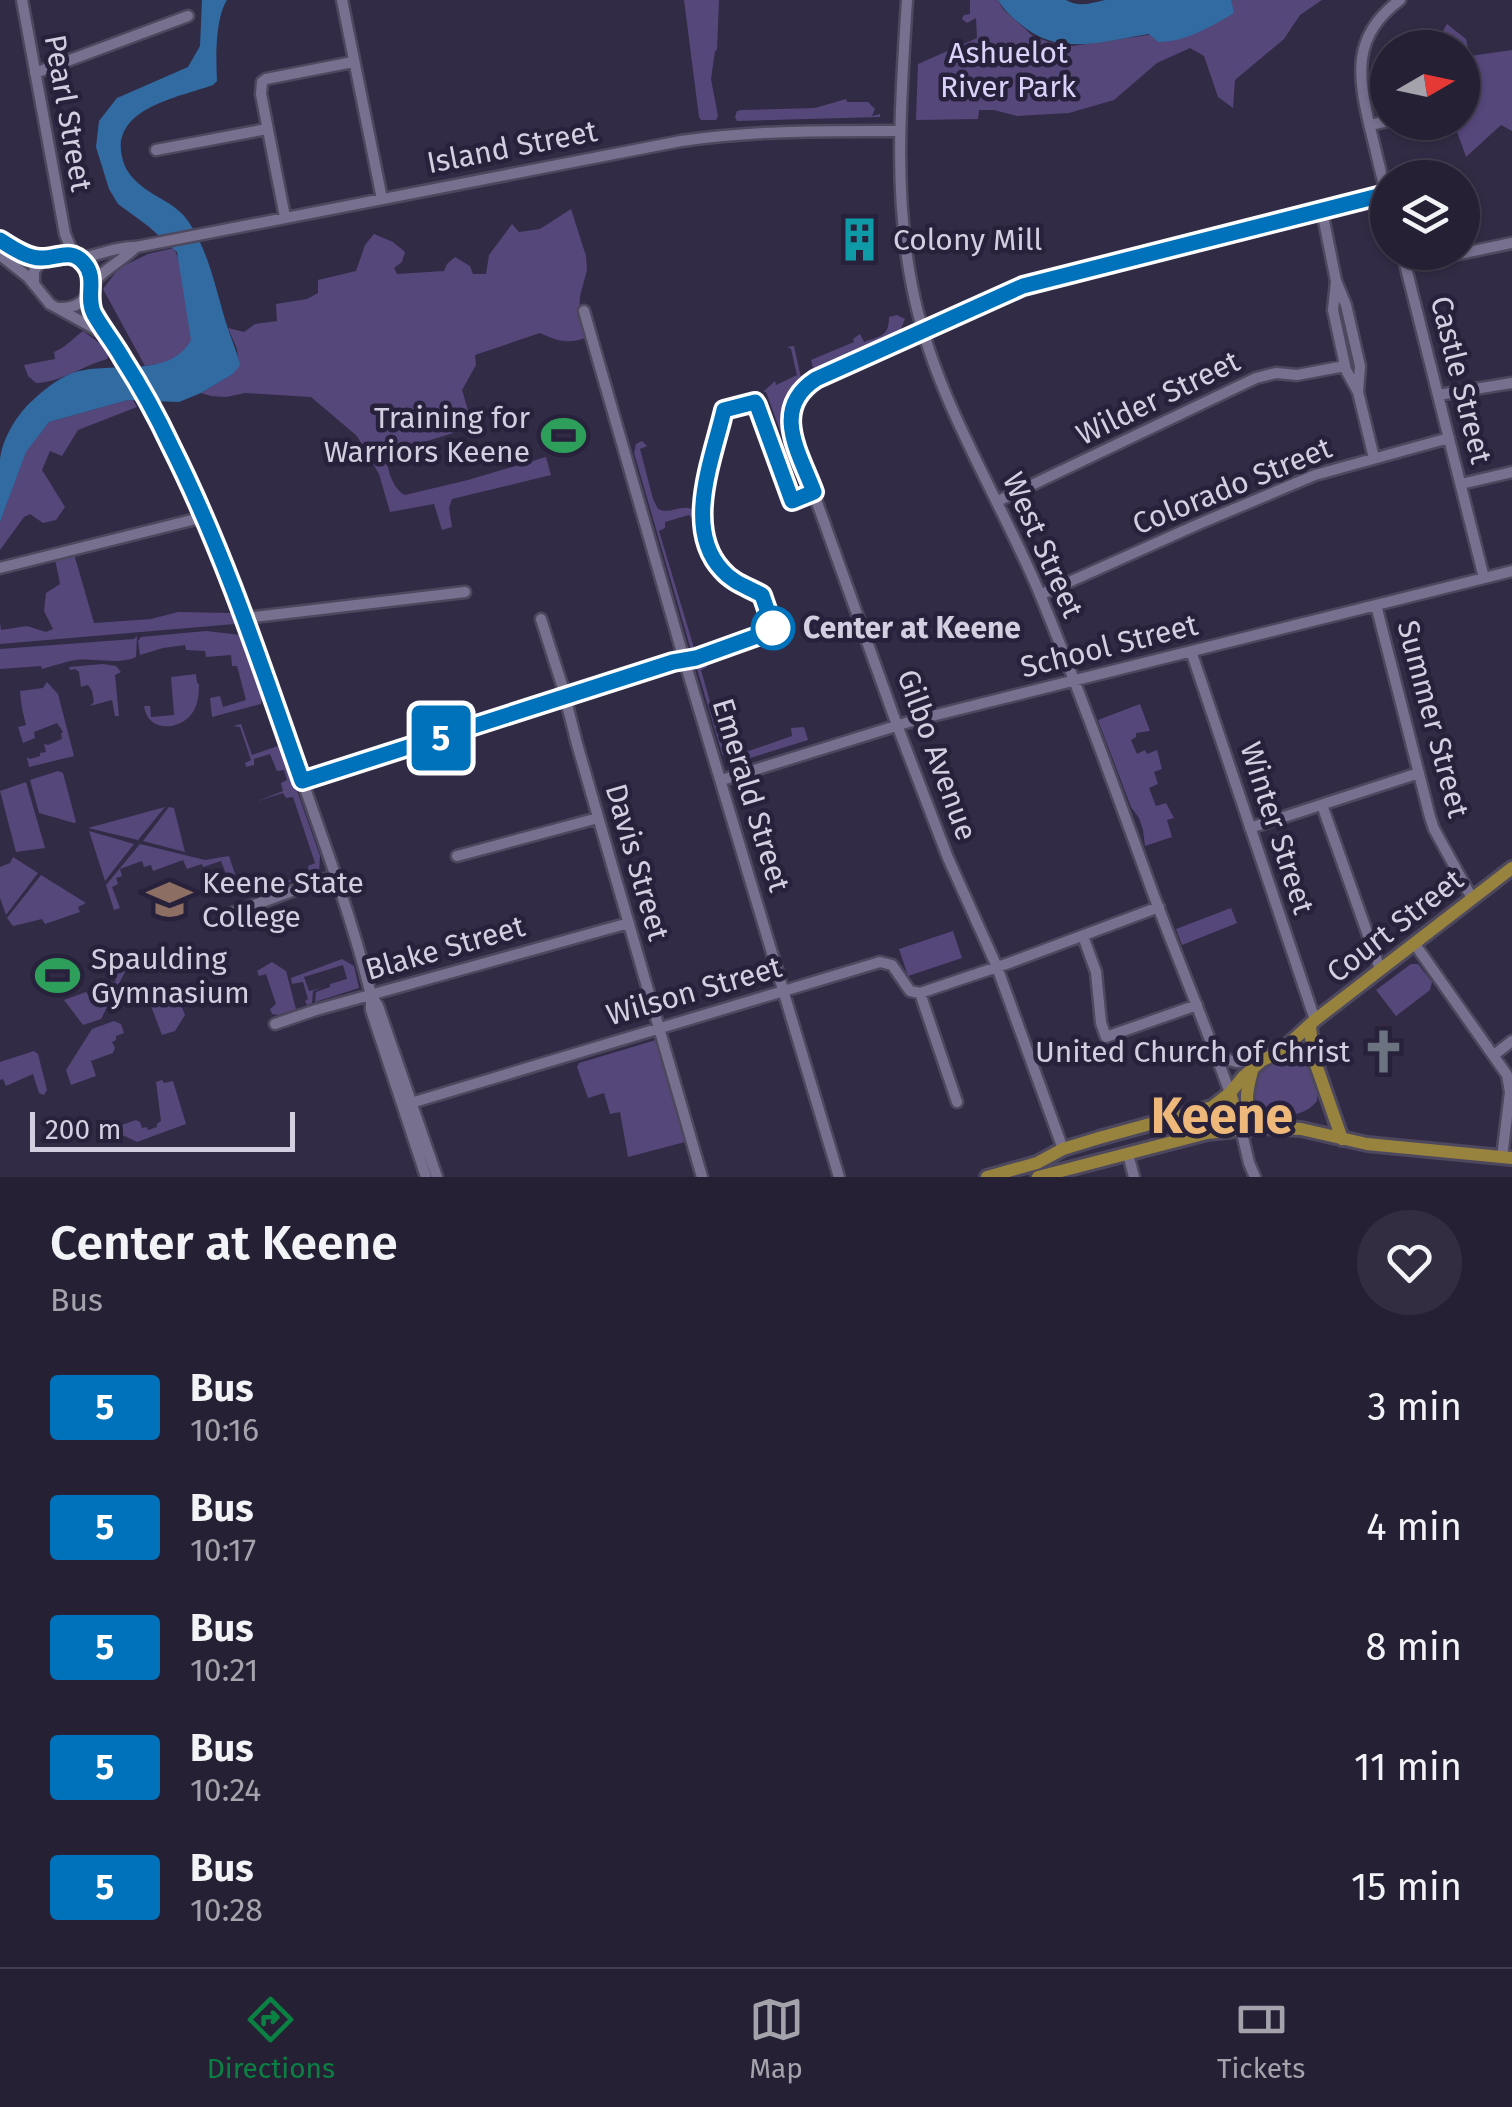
<!DOCTYPE html>
<html lang="en">
<head>
<meta charset="utf-8">
<style>
	:root { --surface:#262034; --page:#322d40; --text:#f1f3f6; --muted:#a4a3ac; --line:#423e4f; --accent:#0b8043 }
	body { margin:0; font-family:"Fira Sans",sans-serif; background:var(--page); color:var(--text); height:100vh; display:flex; flex-direction:column; font-size:38px; white-space:nowrap }
	* { box-sizing:border-box; margin:0 }
	p { font-size:32px; color:var(--muted) }
	.icon { flex:none; width:55px; height:55px; fill:none; stroke:currentColor; stroke-width:2; stroke-linecap:round; stroke-linejoin:round }
	.map { position:relative; height:1177px; overflow:hidden }
	.panel { display:flex; flex-direction:column; background:var(--surface); flex:1 }
	.panel>* { flex:none }
	.badge { padding:0 20px; border-radius:8px; font-size:35px; line-height:65px }
	.needle { width:65px; rotate:81deg }
	.fabs { position:absolute; left:1370px; top:30px; display:grid; gap:20px }
	.fabs a { display:grid; place-items:center; width:110px; height:110px; border-radius:50%; background:var(--surface); box-shadow:0 2px 8px #0004,0 0 0 2px var(--line); font-size:50px }
	.scale { position:absolute; left:30px; bottom:25px; width:265px; box-sizing:border-box; padding-left:10px; border:5px solid #d3cfe0; border-top:0; font-size:28px; line-height:35px; white-space:nowrap; color:#d3cfe0; -webkit-text-stroke:8px #28213b; paint-order:stroke }
	.map>.badge { position:absolute; translate:-50% -50%; box-shadow:0 0 0 5px #fff }
	.round { display:grid; place-items:center; flex:none; width:105px; height:105px; border-radius:52px; background:var(--page) }
	.head { display:flex; align-items:center; justify-content:space-between; height:170px; padding:0 50px }
	h1 { font-size:48px; font-weight:600; line-height:75px }
	ul { padding:0; list-style:none }
	li { display:flex; align-items:center; gap:30px; height:120px; padding:0 50px }
	li div { flex:1 }
	li b { display:block; font-size:38px }
	li em { font-style:normal }
	li .badge { min-width:110px; font-weight:700; text-align:center }
	.tab-bar { display:flex; justify-content:space-around; align-items:center; height:140px; border-top:2px solid var(--line); background:var(--surface); font-size:28px; color:var(--muted) }
	.tab-bar a { display:grid; justify-items:center; gap:5px }
	.tab-bar .selected { color:var(--accent) }
	.map>svg:first-child { display:block }
	.green { fill:#55477a }
	.water { fill:#316ba2 }
	.lines { fill:none; stroke-linecap:round; stroke-linejoin:round }
	.minor-casing { stroke:#4e485e; stroke-width:15 }
	.major-casing { stroke:#4e485e; stroke-width:18 }
	.minor { stroke:#78708f; stroke-width:10 }
	.major { stroke:#97833e; stroke-width:12 }
	.line-casing { stroke:#fff; stroke-width:22 }
	.line { stroke:#0072bc; stroke-width:15 }
	.stop-dot { fill:#fff; stroke:#0072bc; stroke-width:5 }
	.labels { text-anchor:middle; stroke-width:9; stroke-linejoin:round; paint-order:stroke }
	.park-label { font-size:30px; fill:#dbd2f9; stroke:#28213b }
	.street-label { font-size:30px; fill:#d3cfe0; stroke:#28213b }
	.poi-label { font-size:30px; fill:#d3cfe0; stroke:#28213b; text-anchor:start }
	.stop-label { font-size:30px; font-weight:bold; fill:#d3cfe0; stroke:#28213b; text-anchor:start }
	.town-label { font-size:50px; font-weight:bold; fill:#edb87a; stroke:#28213b }
</style>
</head>
<body>
<div class="map">
<svg width="1512" height="1177" viewBox="0 0 1512 1177">
	<rect width="100%" height="100%" fill="#322b45"/>
	<!-- green -->
	<path class="green" d="M 684,0 L 719,0 L 717,50 L 715,51 L 711,79 L 718,116 L 716,120 L 701,120 L 699,117 Z
		M 970,0 L 998,0 L 1003,9 L 1033,36 L 1049,42 L 1073,46 L 1155,34 L 1220,0 L 1322,0 L 1300,15 L 1284,39 L 1235,80 L 1233,108 L 1218,97 L 1204,56 L 1190,48 L 1157,63 L 1114,100 L 1069,113 L 1017,116 L 994,110 L 979,110 L 978,119 L 916,120 L 918,64 L 977,38 L 976,18 L 967,23 L 962,19 L 964,15 L 970,14 Z
		M 1447,24 L 1466,39 L 1470,56 L 1512,50 L 1512,131 L 1501,125 L 1466,157 L 1454,123 L 1462,122 L 1462,48 L 1434,46 Z
		M 846,99 L 847,102 L 868,102 L 875,109 L 872,116 L 880,114 L 880,117 L 737,121 L 735,117 L 737,111 L 741,110 L 815,108 Z
		M 571,209 L 586,256 L 587,270 L 580,296 L 579,315 L 585,338 C 567,344 557,341 540,333 L 475,355 L 476,365 L 462,390 L 473,427 L 388,453 C 385,467 393,489 405,495 L 468,480 L 546,457 L 551,475 L 452,499 L 449,508 L 452,527 L 442,530 L 434,504 L 390,512 L 379,474 L 357,436 L 311,397 L 245,393 L 226,397 L 211,396 L 201,393 L 233,374 L 239,365 L 237,349 L 228,328 L 244,332 L 255,324 L 277,321 L 276,304 L 307,299 L 318,293 L 318,280 L 356,271 L 365,245 L 374,234 L 393,242 L 405,252 L 402,262 L 394,268 L 397,274 L 444,271 L 447,264 L 455,257 L 470,266 L 473,274 L 486,274 L 489,255 L 512,224 L 519,232 L 540,229 Z
		M 174,248 L 182,268 L 197,326 L 184,360 L 145,366 L 103,289 L 119,268 L 148,254 Z
		M 897,315 L 905,319 L 899,333 L 814,372 L 811,360 L 854,342 L 853,339 L 860,334 L 864,342 C 880,336 889,337 889,317 Z
		M 83,331 L 102,345 L 108,356 L 107,359 C 82,366 62,382 36,383 L 28,376 L 24,365 L 55,359 L 54,352 C 65,348 73,338 83,331 Z
		M 794,346 L 801,378 C 777,408 782,422 794,456 L 790,458 L 766,392 L 763,392 L 775,381 L 776,385 L 797,375 L 791,349 L 787,347 Z
		M 128,400 L 133,400 L 137,407 L 78,430 L 62,456 L 50,451 L 42,470 L 65,507 L 56,520 L 43,523 L 30,514 L 24,517 L 0,550 L 0,522 L 26,451 L 49,422 Z
		M 642,441 L 647,446 L 640,449 L 653,499 L 658,509 C 670,515 680,504 692,509 L 694,514 L 693,520 L 689,515 L 665,522 L 665,528 L 659,531 L 694,648 L 702,648 L 701,652 L 695,653 L 691,650 L 634,453 L 636,444 Z
		M 74,554 L 94,623 L 151,619 L 178,612 L 231,613 L 235,624 L 0,644 L 0,622 L 1,630 L 27,626 L 46,632 L 53,629 L 44,611 L 46,593 L 60,584 L 55,559 Z
		M 206,631 L 241,635 L 263,694 L 261,704 L 212,717 L 210,698 L 220,696 L 223,707 L 246,700 L 237,666 L 232,666 L 231,655 L 206,657 L 205,651 L 186,650 L 185,645 L 163,648 L 140,655 L 138,641 L 141,637 Z
		M 137,636 L 136,657 C 120,665 95,658 76,660 C 64,662 53,666 42,669 L 41,666 L 0,669 L 0,649 L 134,639 Z
		M 705,663 L 707,667 L 701,670 L 724,751 L 741,749 L 743,753 L 792,736 L 791,728 L 804,727 L 808,740 L 734,763 L 722,754 L 697,669 L 698,665 Z
		M 103,664 L 116,666 L 121,672 L 115,675 L 119,716 L 115,716 L 112,700 L 90,706 L 94,702 L 92,691 L 88,685 L 81,687 L 79,672 L 75,669 L 70,670 L 69,667 Z
		M 196,674 L 197,683 L 199,684 C 199,695 198,707 190,716 C 174,732 147,730 144,706 L 150,706 L 151,717 L 174,715 L 171,677 Z
		M 47,682 L 58,694 L 74,756 L 29,767 L 27,757 L 30,759 L 40,756 L 40,753 L 46,752 L 44,744 L 48,745 L 62,739 L 61,734 L 63,732 L 57,723 L 34,732 L 35,738 L 23,743 L 18,727 L 26,725 C 23,713 21,705 20,691 L 43,688 Z
		M 1140,704 L 1150,731 L 1136,733 L 1136,737 L 1131,740 L 1137,754 L 1145,750 L 1147,754 L 1157,750 L 1162,769 L 1154,772 L 1158,784 L 1149,788 L 1156,806 L 1166,803 L 1174,818 L 1167,820 L 1172,837 L 1145,846 L 1143,830 L 1139,818 L 1131,807 L 1098,720 Z
		M 241,724 L 252,755 L 278,746 L 284,754 L 320,856 L 319,872 L 262,891 L 262,890 L 309,873 L 308,866 L 315,863 L 293,797 L 286,798 L 283,793 L 258,801 L 283,791 L 281,783 L 287,780 L 284,770 L 277,771 L 270,754 L 254,759 L 254,765 L 246,767 L 245,763 L 251,760 L 240,727 L 233,726 Z
		M 58,771 L 63,773 L 76,822 L 74,823 L 39,813 L 30,780 Z
		M 26,782 L 45,848 L 16,852 L 0,791 Z
		M 165,807 L 138,840 L 88,828 Z
		M 169,807 L 174,808 L 185,852 L 143,841 Z
		M 89,831 L 134,844 L 105,881 Z
		M 140,844 L 205,860 L 229,856 L 237,880 L 229,882 L 221,861 L 203,867 L 202,864 L 187,869 L 183,860 L 153,871 L 151,865 L 144,867 L 142,861 L 120,869 L 122,876 L 116,878 L 118,884 L 112,887 L 120,908 L 114,910 L 106,885 Z
		M 13,857 L 38,873 L 6,915 L 0,898 L 0,867 L 10,863 Z
		M 41,875 L 86,903 L 78,907 L 80,912 L 45,924 L 42,919 L 13,926 L 7,918 Z
		M 1231,908 L 1237,923 L 1182,945 L 1176,929 Z
		M 953,931 L 962,958 L 908,976 L 899,949 Z
		M 342,959 L 354,966 L 359,988 L 315,1002 L 316,992 L 330,987 L 330,984 L 347,979 L 343,965 L 304,977 L 309,991 L 322,988 L 313,991 L 312,1003 L 307,1005 L 305,1001 L 308,999 L 303,982 L 292,984 L 291,978 Z
		M 272,962 L 286,971 L 296,1009 L 278,1015 L 272,1014 L 270,1009 L 276,1004 L 266,974 L 259,976 L 257,971 Z
		M 1411,964 L 1418,964 L 1432,982 L 1430,990 L 1396,1016 L 1376,990 Z
		M 123,968 L 126,970 L 101,1019 L 83,1025 L 64,1000 L 86,992 L 88,995 L 95,993 L 94,989 L 116,981 L 113,971 Z
		M 161,985 L 162,988 L 175,989 L 185,1015 L 175,1031 L 162,1035 L 148,998 Z
		M 114,1021 L 121,1024 L 124,1033 L 116,1036 L 116,1040 L 112,1042 L 115,1048 L 113,1053 L 91,1061 L 96,1076 L 71,1085 L 66,1070 L 92,1029 Z
		M 656,1040 L 685,1142 L 628,1157 L 620,1112 L 610,1114 L 604,1093 L 588,1098 L 577,1067 L 579,1063 Z
		M 34,1051 L 38,1054 L 47,1090 L 44,1095 L 39,1093 L 33,1074 L 6,1086 L 3,1079 L 0,1080 L 0,1062 Z
		M 1298,1056 L 1311,1063 L 1318,1086 L 1317,1101 C 1302,1120 1271,1119 1253,1105 C 1253,1098 1251,1086 1255,1080 C 1262,1067 1285,1058 1298,1056 Z
		M 162,1080 L 164,1083 L 173,1081 L 186,1124 L 137,1142 L 114,1131 L 113,1128 L 136,1120 L 140,1122 L 142,1128 L 147,1127 L 148,1130 L 157,1127 L 157,1124 L 161,1121 L 156,1082 Z"/>
	<!-- water -->
	<path class="water" d="M 202,0 L 227,0 C 215,19 216,58 217,81 L 213,85 C 180,97 117,107 121,151 C 123,166 128,174 139,184 C 154,197 177,204 188,221 C 210,253 216,292 228,329 C 232,341 237,352 240,365 L 233,374 L 201,393 L 179,402 L 128,400 L 49,422 L 26,452 L 0,522 C 0,502 0,480 0,460 C 2,439 17,414 33,400 C 44,390 56,380 70,374 C 107,359 169,381 191,340 L 177,252 L 148,226 L 118,204 L 109,189 L 96,147 L 99,121 L 117,98 L 188,67 L 200,46 Z
		M 998,0 L 1066,0 C 1079,8 1091,3 1105,0 L 1231,0 L 1234,13 C 1210,27 1186,42 1158,42 L 1149,34 C 1102,41 1059,58 1019,23 C 1011,16 1004,10 998,0 Z"/>
	<g class="lines">
		<defs>
			<path id="minor" d="M 22,0 L 65,234 L 74,256
				M 342,0 L 382,199
				M 907,0 C 901,95 893,192 912,286 C 933,396 996,490 1039,592 C 1080,692 1117,794 1154,896 C 1179,962 1206,1027 1230,1093
				M 35,73 L 188,16
				M 1370,125 L 1388,121
				M 156,150 L 267,129
				M 1387,197 C 1381,174 1376,151 1370,128 C 1358,76 1351,36 1400,0
				M 1322,211 L 1336,281 L 1346,305 L 1360,366 L 1358,392
				M 285,217 L 261,94 L 262,82 L 266,79 L 353,62
				M 0,240 L 18,251 L 43,259
				M 1402,252 L 1484,578
				M 0,255 L 28,277 L 50,304 L 106,335
				M 79,258 C 98,256 116,246 136,247 L 681,141 C 754,130 827,131 900,131
				M 1406,265 L 1512,243
				M 1336,282 L 1333,310 L 1346,370 L 1358,392 L 1374,458
				M 34,283 L 34,271 L 43,259 C 100,238 108,311 58,308
				M 92,284 C 105,268 122,261 136,247
				M 88,294 C 94,322 113,341 128,366 C 151,408 174,450 194,494 C 229,573 257,654 286,735 C 316,820 349,907 371,995 L 378,1006 L 437,1177
				M 584,311 L 681,649 L 839,1177
				M 1438,395 L 1512,383
				M 1461,484 L 1512,472
				M 998,501 L 1256,378 L 1276,373 L 1297,375 L 1345,366
				M 0,568 L 204,517
				M 1040,595 L 1201,523 L 1315,475 L 1449,438
				M 1376,605 L 1430,817 L 1434,829 L 1472,898
				M 245,618 L 465,592
				M 541,619 L 562,685 L 577,744 L 702,1177
				M 1191,651 L 1315,1020
				M 722,780 L 912,721 L 1512,571
				M 303,781 L 673,661 L 685,660
				M 1322,805 L 1380,969
				M 1250,828 L 1419,773
				M 457,856 L 598,818
				M 232,913 L 334,876
				M 1083,936 L 1096,972 L 1101,1023 L 1106,1037 L 1197,1005
				M 1414,943 L 1507,1075 L 1510,1092 L 1502,1157
				M 920,993 L 957,1102
				M 371,996 L 371,1010 L 426,1177
				M 275,1024 L 316,1010 L 629,923
				M 1494,1055 L 1512,1041
				M 1216,1056 L 1236,1062 L 1260,1061
				M 411,1103 L 880,962 L 892,965 L 910,991 L 920,993 L 1009,963 L 1159,907
				M 1241,1129 L 1249,1163 L 1255,1177
				M 1063,1149 L 997,967 L 948,858 L 897,725 L 792,433 C 788,408 796,392 817,379 L 1023,286 L 1386,195
				M 1128,1154 L 1134,1177"/>
			<path id="major" d="M 1310,1026 L 1313,1056 L 1342,1139
				M 1252,1071 C 1245,1098 1242,1107 1265,1127
				M 1230,1093 L 1241,1129
				M 987,1177 L 1037,1163 L 1063,1149 L 1099,1138 L 1212,1107 L 1230,1093 L 1243,1077 L 1261,1061 L 1281,1051 L 1315,1020 L 1512,868
				M 1038,1177 L 1207,1133 L 1265,1127 L 1301,1129 L 1367,1144 L 1512,1158"/>
		</defs>
		<!-- minor casing -->
		<use href="#minor" class="minor-casing"/>
		<!-- major casing -->
		<use href="#major" class="major-casing"/>
		<!-- minor -->
		<use href="#minor" class="minor"/>
		<!-- major -->
		<use href="#major" class="major"/>
	</g>
	<g class="lines">
		<defs>
			<path id="line" d="M 0,240 C 11,247 28,259 42,258 C 58,258 71,248 84,263 C 98,278 85,297 94,314 C 103,330 114,343 123,359 C 141,387 157,416 171,446 C 225,554 262,668 302,781 L 673,662 L 696,658 L 774,630 L 762,595 C 748,587 733,583 722,570 C 683,528 713,458 724,410 L 755,402 L 757,405 L 792,501 L 814,492 C 799,452 770,409 816,379 L 1023,286 L 1386,194"/>
		</defs>
		<!-- line casing -->
		<use href="#line" class="line-casing"/>
		<!-- line -->
		<use href="#line" class="line"/>
	</g>
	<!-- icons -->
	<defs>
		<symbol id="building-bare" viewBox="-9 -9 18 18"><path d="M-4-6H4V6H1V3H-1V6H-4ZM-2.5-4.3h1.7v1.8h-1.7ZM.8-4.3h1.7v1.8H.8ZM-2.5-1h1.7V.8h-1.7ZM.8-1h1.7V.8H.8Z" fill="#0f9aa8" stroke="#28213b" stroke-width="2.5" paint-order="stroke"/></symbol>
		<symbol id="stadium-bare" viewBox="-9 -9 18 18"><path d="M0-5a6.5 5 0 1 0 0 10a6.5 5 0 1 0 0-10ZM-3.5-1.8h7v3.6h-7Z" fill="#2e9e5b" stroke="#28213b" stroke-width="2.5" paint-order="stroke"/></symbol>
		<symbol id="university-bare" viewBox="-9 -9 18 18"><path d="M0-5L7-2L0 1L-7-2ZM-4 1L0 2.5L4 1V4Q0 6-4 4Z" fill="#8d6e63" stroke="#28213b" stroke-width="2.5" paint-order="stroke"/></symbol>
		<symbol id="church-bare" viewBox="-9 -9 18 18"><path d="M-1.2-6h2.4v3.5h3.3v2.4h-3.3V6h-2.4V-.1h-3.3v-2.4h3.3Z" fill="#6b7280" stroke="#28213b" stroke-width="2.5" paint-order="stroke"/></symbol>
	</defs>
	<g fill-rule="evenodd">
		<use href="#building-bare" x="828" y="208" width="63" height="63"/>
		<use href="#stadium-bare" x="532" y="404" width="63" height="63"/>
		<use href="#university-bare" x="138" y="868" width="63" height="63"/>
		<use href="#stadium-bare" x="26" y="944" width="63" height="63"/>
		<use href="#church-bare" x="1352" y="1020" width="63" height="63"/>
	</g>
	<!-- markers -->
	<circle class="stop-dot" cx="773" cy="628" r="20"/>
	<g class="labels">
		<!-- park labels -->
		<g class="park-label">
			<text x="1008" y="63">Ashuelot<tspan x="1008" dy="34">River Park</tspan></text>
		</g>
		<!-- street labels -->
		<g class="street-label">
			<text transform="translate(68 113) rotate(80)" y="10">Pearl Street</text>
			<text transform="translate(512 147) rotate(-11)" y="10">Island Street</text>
			<text transform="translate(1461 380) rotate(76)" y="10">Castle Street</text>
			<text transform="translate(1158 398) rotate(-26)" y="10">Wilder Street</text>
			<text transform="translate(1232 486) rotate(-22)" y="10">Colorado Street</text>
			<text transform="translate(1043 545) rotate(66)" y="10">West Street</text>
			<text transform="translate(1109 646) rotate(-14)" y="10">School Street</text>
			<text transform="translate(1433 719) rotate(75)" y="10">Summer Street</text>
			<text transform="translate(937 755) rotate(70)" y="10">Gilbo Avenue</text>
			<text transform="translate(751 795) rotate(73)" y="10">Emerald Street</text>
			<text transform="translate(1277 828) rotate(72)" y="10">Winter Street</text>
			<text transform="translate(637 862) rotate(74)" y="10">Davis Street</text>
			<text transform="translate(1395 926) rotate(-38)" y="10">Court Street</text>
			<text transform="translate(445 948) rotate(-16)" y="10">Blake Street</text>
			<text transform="translate(694 991) rotate(-16)" y="10">Wilson Street</text>
		</g>
		<!-- poi labels -->
		<g class="poi-label">
			<text x="893" y="250">Colony Mill</text>
			<text x="530" y="428" text-anchor="end">Training for<tspan x="530" dy="34">Warriors Keene</tspan></text>
			<text x="202" y="893">Keene State<tspan x="202" dy="34">College</tspan></text>
			<text x="91" y="969">Spaulding<tspan x="91" dy="34">Gymnasium</tspan></text>
			<text x="1350" y="1062" text-anchor="end">United Church of Christ</text>
		</g>
		<!-- stop labels -->
		<g class="stop-label">
			<text x="803" y="638">Center at Keene</text>
		</g>
		<!-- town labels -->
		<g class="town-label">
			<text x="1222" y="1133">Keene</text>
		</g>
	</g>
</svg>
<div class="fabs">
<a><svg class="needle" viewBox="-14 -14 28 28"><path d="M0-13l5 13h-10z" fill="#e53935"/><path d="M0 13l5-13h-10z" fill="#a4a3ac"/></svg></a>
<a><svg class="icon" aria-label="layers" viewBox="0 0 24 24"><path d="M12 4l9 5-9 5-9-5zM3 14l9 5 9-5"/></svg></a>
</div>
<div class="scale">200 m</div>
<b class="badge" style="left:441px;top:738px;background:#0072bc;color:#fff">5</b>
</div>
<section class="panel">
<div class="head"><div><h1>Center at Keene</h1><p>Bus</p></div><a class="round"><svg class="icon" aria-label="heart" viewBox="0 0 24 24"><path d="M12 20l-8-8c-3-5 5-10 8-4 3-6 11-1 8 4z"/></svg></a></div>
<ul>
<li><span class="badge" style="background:#0072bc;color:#fff">5</span><div><b>Bus</b><p>10:16</p></div><em>3 min</em></li>
<li><span class="badge" style="background:#0072bc;color:#fff">5</span><div><b>Bus</b><p>10:17</p></div><em>4 min</em></li>
<li><span class="badge" style="background:#0072bc;color:#fff">5</span><div><b>Bus</b><p>10:21</p></div><em>8 min</em></li>
<li><span class="badge" style="background:#0072bc;color:#fff">5</span><div><b>Bus</b><p>10:24</p></div><em>11 min</em></li>
<li><span class="badge" style="background:#0072bc;color:#fff">5</span><div><b>Bus</b><p>10:28</p></div><em>15 min</em></li>
</ul>
</section>
<nav class="tab-bar">
<a class="selected"><svg class="icon" aria-label="directions" viewBox="0 0 24 24"><path d="M12 3l9 9-9 9-9-9zM9 14v-3h6M13 9l2 2-2 2"/></svg>Directions</a>
<a><svg class="icon" aria-label="map" viewBox="0 0 24 24"><path d="M3 6l6-2 6 2 6-2v14l-6 2-6-2-6 2zM9 4v14M15 6v14"/></svg>Map</a>
<a><svg class="icon" aria-label="tickets" viewBox="0 0 24 24"><path d="M3 7h18v10H3zM15 7v10"/></svg>Tickets</a>
</nav>
</body>
</html>
